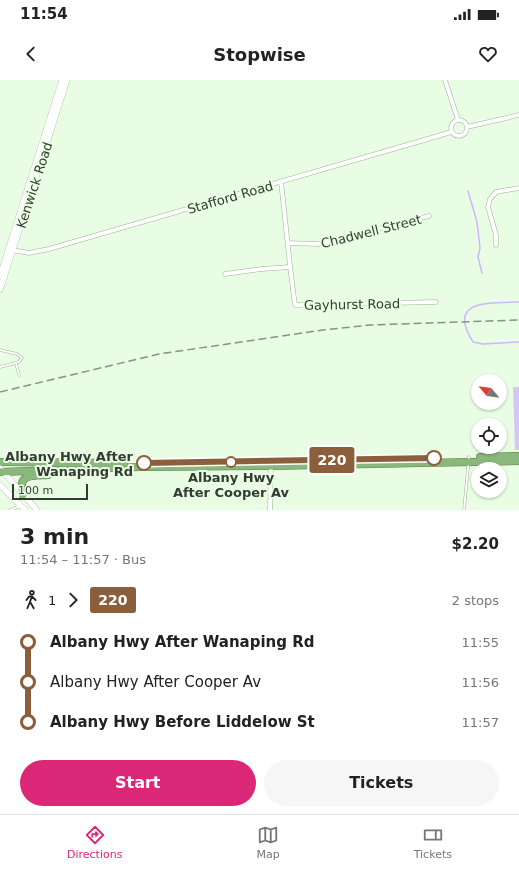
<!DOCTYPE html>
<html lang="en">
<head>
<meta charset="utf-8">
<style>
	:root { --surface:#fff; --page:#f6f6f6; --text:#222; --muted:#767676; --line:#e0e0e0; --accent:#db2777 }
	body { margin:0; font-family:"DejaVu Sans",sans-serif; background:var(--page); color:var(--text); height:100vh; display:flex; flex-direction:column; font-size:15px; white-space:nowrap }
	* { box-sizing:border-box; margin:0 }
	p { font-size:13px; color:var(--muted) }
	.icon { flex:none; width:22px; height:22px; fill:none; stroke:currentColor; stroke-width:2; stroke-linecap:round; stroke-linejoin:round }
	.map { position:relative; height:430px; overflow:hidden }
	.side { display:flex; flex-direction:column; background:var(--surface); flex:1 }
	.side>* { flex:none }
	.badge { padding:0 8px; border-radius:3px; font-size:14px; line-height:26px }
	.needle { width:26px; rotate:299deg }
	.fabs { position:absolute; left:471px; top:294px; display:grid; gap:8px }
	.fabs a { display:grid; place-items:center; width:36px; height:36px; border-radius:50%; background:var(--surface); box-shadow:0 1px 3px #0004; font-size:20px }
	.scale { position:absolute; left:12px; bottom:10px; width:76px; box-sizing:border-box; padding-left:4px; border:2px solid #343c32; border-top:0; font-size:11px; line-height:14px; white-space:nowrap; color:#343c32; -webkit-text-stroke:3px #e8fde3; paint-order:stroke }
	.map>.badge { position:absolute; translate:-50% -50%; box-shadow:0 0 0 2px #fff }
	.legs { display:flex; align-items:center; gap:6px; height:44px; padding:0 20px; font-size:13px }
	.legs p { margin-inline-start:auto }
	.summary { display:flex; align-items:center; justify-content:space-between; height:68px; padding:0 20px }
	h1 { font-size:22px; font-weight:800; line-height:30px }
	.cta { display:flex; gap:8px; margin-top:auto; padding:8px 20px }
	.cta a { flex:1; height:46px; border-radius:24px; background:var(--accent); color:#fff; font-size:16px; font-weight:800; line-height:46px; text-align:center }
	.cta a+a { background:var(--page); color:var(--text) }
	ul { padding:0 20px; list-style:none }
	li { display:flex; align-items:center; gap:14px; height:40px; font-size:15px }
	li i { display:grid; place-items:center; width:6px; height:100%; margin:0 5px; background:currentColor }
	li i::after { content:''; width:10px; height:10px; margin:-5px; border:3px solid; border-radius:50%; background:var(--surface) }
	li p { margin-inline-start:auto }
	li:first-child i { background:linear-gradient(#0000 50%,currentColor 0) }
	li:last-child i { background:linear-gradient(currentColor 50%,#0000 0) }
	.status { display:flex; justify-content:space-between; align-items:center; height:28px; padding:0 20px; background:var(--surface); direction:ltr }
	.status svg { height:11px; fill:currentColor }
	header { display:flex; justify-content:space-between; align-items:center; height:52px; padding:0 20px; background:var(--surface); font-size:18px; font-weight:800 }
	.tabs { display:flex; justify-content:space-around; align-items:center; height:56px; border-top:1px solid var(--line); background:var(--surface); font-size:11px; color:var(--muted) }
	.tabs a { display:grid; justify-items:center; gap:2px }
	.tabs .active { color:var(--accent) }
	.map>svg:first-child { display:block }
	.green { fill:#d8c5f7 }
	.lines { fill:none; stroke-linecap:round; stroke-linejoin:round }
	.stream { stroke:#d0b6fa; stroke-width:1.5 }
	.service-casing { stroke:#9db097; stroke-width:3 }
	.minor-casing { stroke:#9db097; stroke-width:5 }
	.secondary-casing { stroke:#9db097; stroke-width:6 }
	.trunk-casing { stroke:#59804d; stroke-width:8 }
	.service { stroke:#fff; stroke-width:2 }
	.minor { stroke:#fff; stroke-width:4 }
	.secondary { stroke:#fff; stroke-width:5.5 }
	.trunk { stroke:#8ab77c; stroke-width:7 }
	.rail { stroke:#869483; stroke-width:1.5; stroke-dasharray:8 4; stroke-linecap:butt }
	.line-1-casing { stroke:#fff; stroke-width:9 }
	.line-1 { stroke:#8b5e3c; stroke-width:6 }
	.stop-1-dot { fill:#fff; stroke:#8b5e3c; stroke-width:2 }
	.labels { text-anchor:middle; stroke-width:4; stroke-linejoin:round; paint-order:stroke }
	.street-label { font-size:13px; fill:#343c32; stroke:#e8fde3 }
	.stop-label { font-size:13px; font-weight:bold; fill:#343c32; stroke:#e8fde3; text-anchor:end }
</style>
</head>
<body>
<div class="status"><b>11:54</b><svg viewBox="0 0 49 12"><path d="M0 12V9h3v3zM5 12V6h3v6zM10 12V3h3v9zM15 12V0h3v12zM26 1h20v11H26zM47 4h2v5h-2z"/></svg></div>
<header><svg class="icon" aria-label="back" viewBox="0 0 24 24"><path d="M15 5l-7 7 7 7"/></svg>Stopwise<svg class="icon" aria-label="heart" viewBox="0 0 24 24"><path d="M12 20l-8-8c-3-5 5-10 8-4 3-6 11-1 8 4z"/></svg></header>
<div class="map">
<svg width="519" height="430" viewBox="0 0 519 430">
	<rect width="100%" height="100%" fill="#e8fde3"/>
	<!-- green -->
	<path class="green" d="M 513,307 L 519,307 L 519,370 L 515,370 Z"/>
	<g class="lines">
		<!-- stream -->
		<path class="stream" d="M 468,111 L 477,142 L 480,168 L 478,177 L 482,193
			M 519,222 C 490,223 446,219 473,262 L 483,264 L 519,262"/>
		<defs>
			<path id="service" d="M 0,270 L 17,274 L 22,278 L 19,282 L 0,287
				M 16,283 L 19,295
				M 10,430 L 20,426
				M 464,430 L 469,377"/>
			<path id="minor" d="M 445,0 L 458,40
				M451 48a8 8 0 1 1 16 0a8 8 0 1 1-16 0Z
				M 467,47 L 519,35
				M 281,102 C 286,143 289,184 295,225 L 436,222
				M 288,163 L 318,164 L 429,136
				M 496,165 L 496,155 L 488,127 L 490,119 L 496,112 L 519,108
				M 11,170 L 29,173 L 49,169 L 438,56 L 451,52
				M 225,194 L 262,189 L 289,187
				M 270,430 L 271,381"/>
			<path id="secondary" d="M 0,196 L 62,0
				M 0,210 L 67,0
				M 0,388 L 37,430
				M 0,405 L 25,430"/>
			<path id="trunk" d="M 480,377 L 519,376
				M 0,382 L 124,383
				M 0,392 L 141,387 L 270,386 L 519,381
				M 23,415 C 17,393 32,396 48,395"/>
		</defs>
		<!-- service casing -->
		<use href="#service" class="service-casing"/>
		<!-- minor casing -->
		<use href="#minor" class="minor-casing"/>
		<!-- secondary casing -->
		<use href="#secondary" class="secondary-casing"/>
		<!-- trunk casing -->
		<use href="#trunk" class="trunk-casing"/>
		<!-- service -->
		<use href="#service" class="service"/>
		<!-- minor -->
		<use href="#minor" class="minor"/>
		<!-- secondary -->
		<use href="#secondary" class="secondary"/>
		<!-- trunk -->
		<use href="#trunk" class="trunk"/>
		<!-- rail -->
		<path class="rail" d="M 0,312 L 159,274 L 323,250 L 370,245 L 519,240"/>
	</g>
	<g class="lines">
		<defs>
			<path id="line-1" d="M 144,383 L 434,378"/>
		</defs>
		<!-- line-1 casing -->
		<use href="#line-1" class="line-1-casing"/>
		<!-- line-1 -->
		<use href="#line-1" class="line-1"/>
	</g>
	<!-- markers -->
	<g class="stop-1-dot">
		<circle cx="434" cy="378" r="7"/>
		<circle cx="231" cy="382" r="5"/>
		<circle cx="144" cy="383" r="7"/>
	</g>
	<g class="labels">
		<!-- street labels -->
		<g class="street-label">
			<text transform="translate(34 105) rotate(-72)" y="5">Kenwick Road</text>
			<text transform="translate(230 117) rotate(-16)" y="5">Stafford Road</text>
			<text transform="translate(371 151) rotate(-14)" y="5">Chadwell Street</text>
			<text transform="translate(352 224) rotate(-1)" y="5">Gayhurst Road</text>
		</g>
		<!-- stop labels -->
		<g class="stop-label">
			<text x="133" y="381">Albany Hwy After<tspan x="133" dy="15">Wanaping Rd</tspan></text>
			<text x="231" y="402" text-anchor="middle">Albany Hwy<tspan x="231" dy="15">After Cooper Av</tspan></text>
		</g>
	</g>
</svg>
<div class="fabs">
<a><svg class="needle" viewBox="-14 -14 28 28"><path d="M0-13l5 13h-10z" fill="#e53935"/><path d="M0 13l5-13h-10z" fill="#767676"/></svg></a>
<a><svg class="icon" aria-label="locate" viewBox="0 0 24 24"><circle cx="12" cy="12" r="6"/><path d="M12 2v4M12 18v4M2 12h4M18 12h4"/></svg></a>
<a><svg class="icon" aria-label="layers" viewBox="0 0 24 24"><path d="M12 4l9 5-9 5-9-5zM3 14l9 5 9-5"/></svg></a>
</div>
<div class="scale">100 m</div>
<b class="badge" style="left:332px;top:380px;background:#8b5e3c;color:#fff">220</b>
</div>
<section class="side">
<div class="summary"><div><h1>3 min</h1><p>11:54 – 11:57 · Bus</p></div><b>$2.20</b></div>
<div class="legs"><svg class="icon" aria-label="walk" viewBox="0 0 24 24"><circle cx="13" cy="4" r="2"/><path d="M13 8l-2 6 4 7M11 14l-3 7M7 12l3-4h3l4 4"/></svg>1<svg class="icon" aria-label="forward" viewBox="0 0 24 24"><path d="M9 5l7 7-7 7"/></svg><b class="badge" style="background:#8b5e3c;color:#fff">220</b><p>2 stops</p></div>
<ul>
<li><i style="color:#8b5e3c"></i><b>Albany Hwy After Wanaping Rd</b><p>11:55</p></li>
<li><i style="color:#8b5e3c"></i><span>Albany Hwy After Cooper Av</span><p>11:56</p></li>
<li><i style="color:#8b5e3c"></i><b>Albany Hwy Before Liddelow St</b><p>11:57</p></li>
</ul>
<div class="cta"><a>Start</a><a>Tickets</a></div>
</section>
<nav class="tabs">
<a class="active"><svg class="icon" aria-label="directions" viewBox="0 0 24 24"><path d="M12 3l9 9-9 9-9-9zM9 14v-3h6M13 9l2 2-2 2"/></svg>Directions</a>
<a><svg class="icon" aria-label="map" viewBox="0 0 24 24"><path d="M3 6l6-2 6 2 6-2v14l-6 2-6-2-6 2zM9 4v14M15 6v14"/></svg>Map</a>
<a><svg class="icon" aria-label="tickets" viewBox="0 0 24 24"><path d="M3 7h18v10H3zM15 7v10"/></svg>Tickets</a>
</nav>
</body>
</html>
